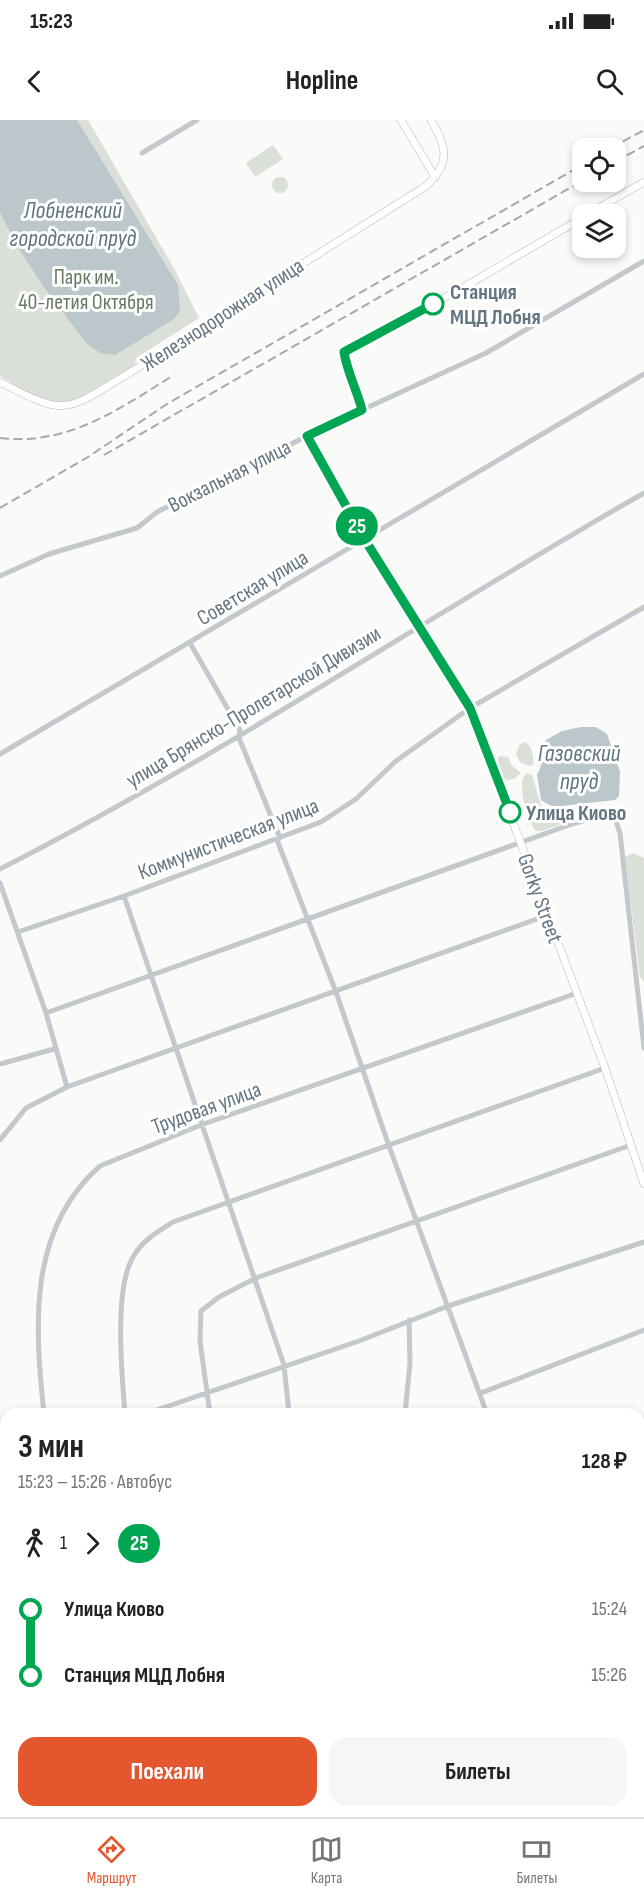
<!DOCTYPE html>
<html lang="ru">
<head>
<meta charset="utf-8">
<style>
	:root { --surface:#fff; --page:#f6f6f6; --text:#222; --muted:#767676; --line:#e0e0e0; --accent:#e4572e }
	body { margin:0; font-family:"Sofia Sans Condensed",sans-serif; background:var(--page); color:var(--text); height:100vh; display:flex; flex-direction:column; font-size:22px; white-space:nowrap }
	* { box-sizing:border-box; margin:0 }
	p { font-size:20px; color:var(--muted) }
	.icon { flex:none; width:33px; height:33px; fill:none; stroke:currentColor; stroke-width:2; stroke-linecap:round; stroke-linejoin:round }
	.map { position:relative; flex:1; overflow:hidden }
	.sheet { position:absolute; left:0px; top:1288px; width:645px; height:410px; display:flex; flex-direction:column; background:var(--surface); border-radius:18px 18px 0 0; box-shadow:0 3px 9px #0003 }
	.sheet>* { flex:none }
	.badge { padding:0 12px; border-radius:20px; font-size:21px; line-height:39px }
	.controls { position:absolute; left:572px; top:18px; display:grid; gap:12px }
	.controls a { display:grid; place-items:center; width:54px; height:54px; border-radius:12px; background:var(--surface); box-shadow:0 3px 9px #0003; font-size:30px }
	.map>.badge { position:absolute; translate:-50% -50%; box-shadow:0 0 0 3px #fff }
	.legs { display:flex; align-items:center; gap:9px; height:66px; padding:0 18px; font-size:20px }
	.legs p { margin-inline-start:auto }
	.summary { display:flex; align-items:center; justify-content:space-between; height:102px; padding:0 18px }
	h1 { font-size:33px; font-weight:700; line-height:45px }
	.primary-button { display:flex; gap:12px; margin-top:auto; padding:12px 18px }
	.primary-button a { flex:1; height:69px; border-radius:18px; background:var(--accent); color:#fff; font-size:24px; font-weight:700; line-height:69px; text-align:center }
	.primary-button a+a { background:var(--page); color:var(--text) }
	ul { padding:0 18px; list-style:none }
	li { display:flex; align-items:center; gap:21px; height:66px; font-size:22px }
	li i { display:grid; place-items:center; width:9px; height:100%; margin:0 8px; background:currentColor }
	li i::after { content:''; width:15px; height:15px; margin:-8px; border:4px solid; border-radius:50%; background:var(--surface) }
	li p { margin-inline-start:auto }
	li:first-child i { background:linear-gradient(#0000 50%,currentColor 0) }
	li:last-child i { background:linear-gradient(currentColor 50%,#0000 0) }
	.status { display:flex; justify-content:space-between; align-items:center; height:42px; padding:0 30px; background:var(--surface); direction:ltr }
	.status svg { height:16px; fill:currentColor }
	header { display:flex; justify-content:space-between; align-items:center; height:78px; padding:0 18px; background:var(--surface); font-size:27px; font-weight:700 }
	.tabs { display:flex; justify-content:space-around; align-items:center; height:84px; border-top:2px solid var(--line); background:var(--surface); font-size:16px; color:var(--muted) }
	.tabs a { display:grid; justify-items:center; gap:3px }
	.tabs .selected { color:var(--accent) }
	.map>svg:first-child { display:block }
	.green { fill:#dadfd7 }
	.water { fill:#bbc7cb }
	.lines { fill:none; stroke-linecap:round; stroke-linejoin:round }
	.secondary-casing { stroke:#b3babf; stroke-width:8 }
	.street { stroke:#c3c8cc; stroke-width:5 }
	.secondary { stroke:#fff; stroke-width:7 }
	.rail { stroke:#a2aab0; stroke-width:2; stroke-dasharray:9 4.5; stroke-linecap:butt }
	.line-1-casing { stroke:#fff; stroke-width:14 }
	.line-1 { stroke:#00a651; stroke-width:9 }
	.stop-1-dot { fill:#fff; stroke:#00a651; stroke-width:3 }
	.labels { text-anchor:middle; stroke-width:6; stroke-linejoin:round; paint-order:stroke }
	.park-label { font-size:22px; fill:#687a64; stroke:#fff }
	.stop-label { font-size:22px; font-weight:bold; fill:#657683; stroke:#fff; text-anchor:start }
	.street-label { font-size:22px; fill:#657683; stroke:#fff }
	.water-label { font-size:24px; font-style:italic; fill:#60757c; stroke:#fff }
</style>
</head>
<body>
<div class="status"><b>15:23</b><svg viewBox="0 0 49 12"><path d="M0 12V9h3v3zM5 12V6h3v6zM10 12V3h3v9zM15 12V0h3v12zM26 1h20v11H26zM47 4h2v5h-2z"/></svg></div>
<header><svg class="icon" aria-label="back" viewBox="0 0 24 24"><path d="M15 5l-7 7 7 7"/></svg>Hopline<svg class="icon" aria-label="search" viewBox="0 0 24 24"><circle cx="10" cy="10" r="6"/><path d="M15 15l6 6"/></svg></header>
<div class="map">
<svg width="644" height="1697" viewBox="0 0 644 1697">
	<rect width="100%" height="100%" fill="#fafaf8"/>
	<!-- green -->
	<path class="green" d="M 0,0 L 88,0 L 175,150 L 199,198 L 136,238 L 135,245 C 113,259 83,286 55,283 C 36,281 16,265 0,256 Z
		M 273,25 L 283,39 L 255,57 L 246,43 Z
		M272 65a8 8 0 1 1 16 0a8 8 0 1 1-16 0Z
		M 525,622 C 532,626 534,637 533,645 L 530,646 L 521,643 L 516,635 L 519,625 Z
		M 499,636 L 508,637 L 512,646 L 521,653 L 514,659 L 505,660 L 496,642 Z
		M 526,653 L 532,655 L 543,692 L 552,695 L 571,690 L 575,700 L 541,711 L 535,710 C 527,697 516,665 526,653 Z
		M 633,733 L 644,738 L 644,862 L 640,857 L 625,737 Z
		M 639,1353 L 644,1353 L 644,1697 L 438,1697 L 438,1692 L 639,1692 Z"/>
	<!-- water -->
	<path class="water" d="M 0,0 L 77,0 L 178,165 L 180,191 L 174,199 L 115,235 L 100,233 L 86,223 L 43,166 L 19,129 L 0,93 Z
		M 581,607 L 596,607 L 607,614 L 620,652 L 619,676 L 615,680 L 553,687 L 541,680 L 537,655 L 541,646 L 542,628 L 546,620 L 562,611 Z"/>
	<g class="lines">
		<defs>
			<path id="secondary" d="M 401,0 L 435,57
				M 588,94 L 644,62
				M 582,98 L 464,167 L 344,232 L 362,290 L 307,316 L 365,420 L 470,588 L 605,948 L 644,1064
				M 0,262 C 65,296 64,293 126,255 L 426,66 C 451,43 447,27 431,0
				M 639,1321 L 644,1318
				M 357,1697 L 360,1692"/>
		</defs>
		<!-- secondary casing -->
		<use href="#secondary" class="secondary-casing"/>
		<!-- street -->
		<path class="street" d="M 142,33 L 197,0
			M 362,290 L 486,233 L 644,141
			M 0,456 L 49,434 L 137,408 L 157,392 L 307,316
			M 190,523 L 240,610 L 239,618 L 280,718
			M 0,634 L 644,254
			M 277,720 L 336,872 L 389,1026 L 487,1294
			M 0,749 C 222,636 428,496 644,373
			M 0,763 L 46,893 L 67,967
			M 124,776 L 284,1245 L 289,1294
			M 18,812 L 124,776 L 321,702 L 356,679 L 396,641 L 470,588 L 644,487
			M 46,893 L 572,704 L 607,694 L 615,698 L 620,713 L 644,928
			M 0,944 L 54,929
			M 0,1020 L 26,988 L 67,967 L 548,795
			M 481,1273 L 644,1210
			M 44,1294 C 35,1207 27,1110 100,1046 L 201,1005 L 577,873
			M 125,1294 C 122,1256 114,1172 132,1139 C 141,1121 157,1112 173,1102 L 605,948
			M 145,1294 L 359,1221 L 448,1186 L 644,1122
			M 210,1294 L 200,1221 L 201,1191 L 219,1177 L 256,1158 L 631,1025
			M 405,1294 L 410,1243 L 409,1200
			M 0,1348 L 6,1346
			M 0,1409 L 6,1451
			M 0,1569 L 6,1567
			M 0,1692 L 6,1690
			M 185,1692 L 194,1697
			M 137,1697 L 148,1692
			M 156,1697 L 159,1692
			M 263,1697 L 266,1692"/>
		<!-- secondary -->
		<use href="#secondary" class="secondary"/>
		<!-- rail -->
		<path class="rail" d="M 611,28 L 644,10
			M 615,42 L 644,26
			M 0,318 C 68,326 119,289 174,255
			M 104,335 L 582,61
			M 0,388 L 88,337 L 167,284 L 582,45"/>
	</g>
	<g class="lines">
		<defs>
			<path id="line-1" d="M 433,184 L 344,232 C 347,252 357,270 362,290 L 307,316 L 365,420 L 470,588 L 510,692"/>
		</defs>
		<!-- line-1 casing -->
		<use href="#line-1" class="line-1-casing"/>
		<!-- line-1 -->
		<use href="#line-1" class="line-1"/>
	</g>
	<!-- markers -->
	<g class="stop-1-dot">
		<circle cx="433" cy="184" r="10"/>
		<circle cx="510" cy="692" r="10"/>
	</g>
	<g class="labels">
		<!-- park labels -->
		<g class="park-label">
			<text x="86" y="164">Парк им.<tspan x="86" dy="25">40-летия Октября</tspan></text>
		</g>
		<!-- stop labels -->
		<g class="stop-label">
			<text x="450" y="179">Станция<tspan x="450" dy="25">МЦД Лобня</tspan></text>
			<text x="526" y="700">Улица Киово</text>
		</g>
		<!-- street labels -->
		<g class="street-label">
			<text transform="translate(222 194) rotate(-33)" y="8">Железнодорожная улица</text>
			<text transform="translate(229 355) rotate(-27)" y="8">Вокзальная улица</text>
			<text transform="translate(252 467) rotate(-31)" y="8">Советская улица</text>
			<text transform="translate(253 586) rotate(-31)" y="8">улица Брянско-Пролетарской Дивизии</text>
			<text transform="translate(228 718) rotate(-21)" y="8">Коммунистическая улица</text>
			<text transform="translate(541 778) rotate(70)" y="8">Gorky Street</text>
			<text transform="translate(206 987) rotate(-20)" y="8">Трудовая улица</text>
		</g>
		<!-- water labels -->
		<g class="water-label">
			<text x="73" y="98">Лобненский<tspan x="73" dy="28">городской пруд</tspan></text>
			<text x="579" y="641">Газовский<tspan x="579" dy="28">пруд</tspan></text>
		</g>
	</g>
</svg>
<div class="controls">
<a><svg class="icon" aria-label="locate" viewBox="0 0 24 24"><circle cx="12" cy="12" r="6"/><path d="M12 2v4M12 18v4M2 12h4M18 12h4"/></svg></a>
<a><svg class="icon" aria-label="layers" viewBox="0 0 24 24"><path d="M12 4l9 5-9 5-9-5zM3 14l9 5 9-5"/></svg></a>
</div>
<b class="badge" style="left:357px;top:406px;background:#00a651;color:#fff">25</b>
<section class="sheet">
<div class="summary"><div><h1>3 мин</h1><p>15:23 – 15:26 · Автобус</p></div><b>128 ₽</b></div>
<div class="legs"><svg class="icon" aria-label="walk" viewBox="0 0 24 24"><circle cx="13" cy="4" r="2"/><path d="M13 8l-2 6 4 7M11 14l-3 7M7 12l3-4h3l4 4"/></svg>1<svg class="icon" aria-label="forward" viewBox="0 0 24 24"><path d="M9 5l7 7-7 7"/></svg><b class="badge" style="background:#00a651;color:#fff">25</b></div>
<ul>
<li><i style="color:#00a651"></i><b>Улица Киово</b><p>15:24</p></li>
<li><i style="color:#00a651"></i><b>Станция МЦД Лобня</b><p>15:26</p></li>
</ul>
<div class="primary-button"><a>Поехали</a><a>Билеты</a></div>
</section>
</div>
<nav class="tabs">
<a class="selected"><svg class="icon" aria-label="directions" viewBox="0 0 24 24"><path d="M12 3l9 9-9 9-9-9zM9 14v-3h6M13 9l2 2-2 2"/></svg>Маршрут</a>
<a><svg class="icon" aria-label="map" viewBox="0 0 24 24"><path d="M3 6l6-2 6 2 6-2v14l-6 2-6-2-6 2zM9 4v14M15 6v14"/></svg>Карта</a>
<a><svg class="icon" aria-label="tickets" viewBox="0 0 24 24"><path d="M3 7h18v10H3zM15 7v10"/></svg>Билеты</a>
</nav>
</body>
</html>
